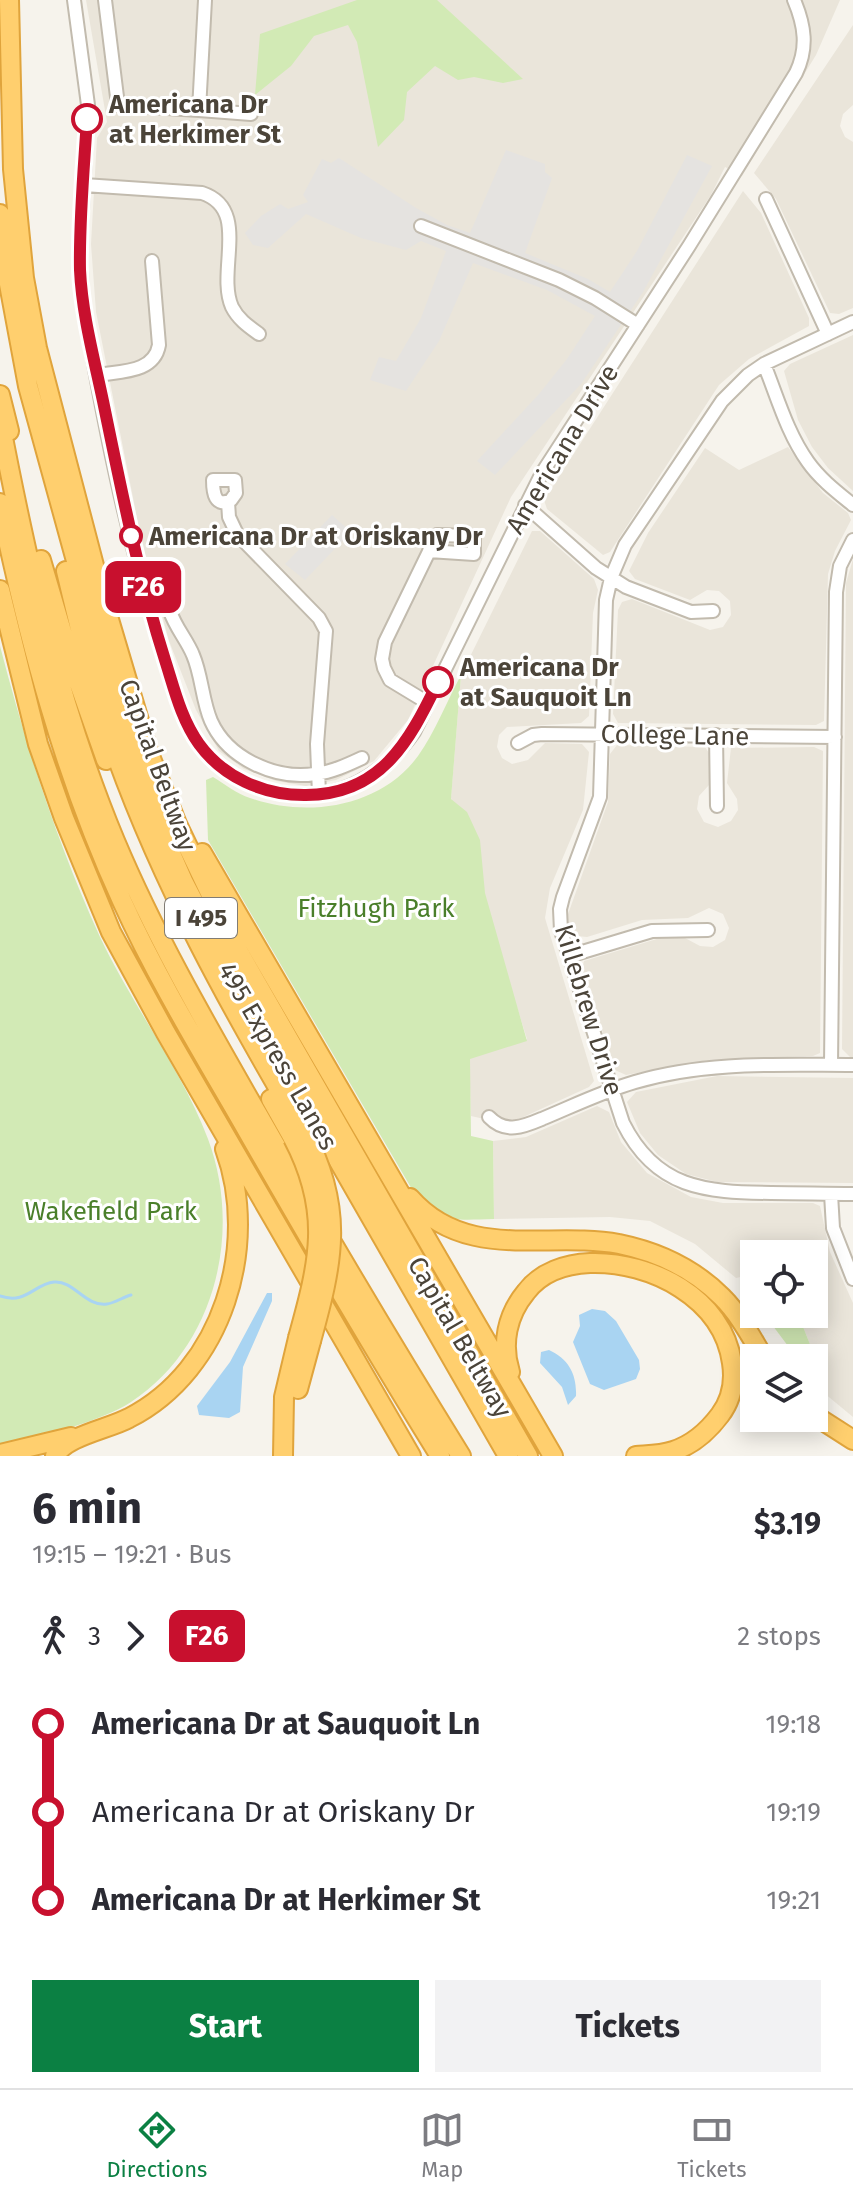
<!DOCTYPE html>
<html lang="en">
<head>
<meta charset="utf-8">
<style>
	:root { --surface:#fff; --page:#f2f2f3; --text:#2b2b33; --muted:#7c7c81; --line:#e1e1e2; --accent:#0b8043 }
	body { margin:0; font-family:"Fira Sans",sans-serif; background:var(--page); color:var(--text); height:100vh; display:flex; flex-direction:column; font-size:30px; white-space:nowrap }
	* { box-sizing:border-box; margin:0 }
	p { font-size:26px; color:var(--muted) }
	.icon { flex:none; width:44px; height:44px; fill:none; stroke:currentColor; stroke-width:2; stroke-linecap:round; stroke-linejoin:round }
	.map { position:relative; height:1456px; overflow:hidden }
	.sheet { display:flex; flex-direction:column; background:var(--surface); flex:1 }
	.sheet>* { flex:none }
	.badge { padding:0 16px; border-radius:12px; font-size:28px; line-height:52px }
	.fabs { position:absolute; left:740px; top:1240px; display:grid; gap:16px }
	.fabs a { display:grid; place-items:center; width:88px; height:88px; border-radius:0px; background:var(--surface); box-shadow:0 4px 20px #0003; font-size:40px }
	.map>.badge { position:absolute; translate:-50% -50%; box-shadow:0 0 0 4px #fff }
	.legs { display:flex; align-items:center; gap:12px; height:88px; padding:0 32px; font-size:26px }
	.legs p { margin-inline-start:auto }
	.overview { display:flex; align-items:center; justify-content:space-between; height:136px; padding:0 32px }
	h1 { font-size:44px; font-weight:700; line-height:60px }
	.button { display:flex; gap:16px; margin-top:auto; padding:16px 32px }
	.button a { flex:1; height:92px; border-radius:0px; background:var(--accent); color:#fff; font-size:32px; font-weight:700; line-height:92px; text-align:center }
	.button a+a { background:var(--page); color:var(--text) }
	ul { padding:0 32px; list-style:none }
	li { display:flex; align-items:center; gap:28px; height:88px; font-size:30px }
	li i { display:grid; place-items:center; width:12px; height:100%; margin:0 10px; background:currentColor }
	li i::after { content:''; width:20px; height:20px; margin:-10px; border:6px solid; border-radius:50%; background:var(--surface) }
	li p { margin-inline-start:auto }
	li:first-child i { background:linear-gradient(#0000 50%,currentColor 0) }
	li:last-child i { background:linear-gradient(currentColor 50%,#0000 0) }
	.menu { display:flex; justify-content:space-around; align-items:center; height:112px; border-top:2px solid var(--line); background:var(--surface); font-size:22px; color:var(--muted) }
	.menu a { display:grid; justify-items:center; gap:4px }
	.menu .current { color:var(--accent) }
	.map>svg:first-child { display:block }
	.residential { fill:#eae5da }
	.green { fill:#d2eab5 }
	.parking { fill:#e5e3e0 }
	.water { fill:#a9d4f2 }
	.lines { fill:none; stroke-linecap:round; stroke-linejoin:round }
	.stream { stroke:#a9d4f2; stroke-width:3 }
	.minor-casing { stroke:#c2bbae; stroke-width:16 }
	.highway-casing { stroke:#e0a43c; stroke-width:22 }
	.minor { stroke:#fff; stroke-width:12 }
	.highway { stroke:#ffcf6e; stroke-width:18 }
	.highway-bridge-casing { stroke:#e0a43c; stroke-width:22; stroke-linecap:butt }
	.highway-bridge { stroke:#ffcf6e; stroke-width:18 }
	.line-1-casing { stroke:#fff; stroke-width:18 }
	.line-1 { stroke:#c8102e; stroke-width:12 }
	.stop-1-dot { fill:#fff; stroke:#c8102e; stroke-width:4 }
	.labels { text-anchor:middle; stroke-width:6; stroke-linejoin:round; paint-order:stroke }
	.shield { fill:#fff; stroke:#817c74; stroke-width:2 }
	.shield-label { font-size:24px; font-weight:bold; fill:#4b4439 }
	.stop-label { font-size:26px; font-weight:bold; fill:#4b4439; stroke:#fff; text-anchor:start }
	.street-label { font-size:26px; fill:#4b4439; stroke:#fff }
	.park-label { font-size:26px; fill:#4a7f2a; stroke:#fff }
</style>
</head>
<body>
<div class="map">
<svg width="853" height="1456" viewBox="0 0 853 1456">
	<rect width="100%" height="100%" fill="#f6f3ec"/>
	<!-- residential -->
	<path class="residential" d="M 86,0 L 840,0 L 816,55 L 742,176 L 725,167 L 711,195 L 511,497 L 408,720 L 374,761 L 336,780 L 306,786 L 276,781 L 244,769 L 219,751 L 196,710 L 169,641 L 142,543 L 96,312 L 91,244 L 97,138 L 107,122 Z
		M 853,25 L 853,105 L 843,114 L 840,126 L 845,137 L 853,142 L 853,308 L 839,314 L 830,313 L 776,199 L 754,173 Z
		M 743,191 L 761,213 L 809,318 L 809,326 L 749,359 L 719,385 L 610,552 L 603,555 L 547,509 L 544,500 Z
		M 853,335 L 853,491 L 828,468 L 812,447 L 798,420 L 784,371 L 790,364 Z
		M 788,447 L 823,493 L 848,513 L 851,520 L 835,551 L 828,574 L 824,721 L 816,725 L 618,723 L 613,714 L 618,610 L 622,602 L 632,599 L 710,630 L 723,627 L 731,615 L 730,601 L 719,591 L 707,590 L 690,600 L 635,579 L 629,571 L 648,533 L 705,448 L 739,470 Z
		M 532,531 L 540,531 L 594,579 L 598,590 L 593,613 L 589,716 L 581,723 L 507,727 L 499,735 L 497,747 L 502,758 L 512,764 L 528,760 L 545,743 L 582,744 L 589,752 L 583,810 L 550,888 L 545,918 L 594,1081 L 589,1087 L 519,1119 L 493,1121 L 471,1116 L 469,1057 L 527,1039 L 451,798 L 461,675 Z
		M 853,559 L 853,1057 L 850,1057 L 842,1049 L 846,583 Z
		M 617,745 L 705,747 L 709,753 L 709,785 L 699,796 L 697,809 L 704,822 L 718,827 L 731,821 L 738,810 L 737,799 L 727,783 L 731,748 L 814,747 L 823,751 L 820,1053 L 813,1056 L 708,1060 L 626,1075 L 615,1070 L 582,969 L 584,961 L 660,938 L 685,938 L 700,946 L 713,947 L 725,940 L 729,928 L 723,914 L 709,908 L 688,918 L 642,920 L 587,937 L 577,936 L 569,930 L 567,917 L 608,802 L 610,754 Z
		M 717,1076 L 853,1078 L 853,1183 L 717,1182 L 686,1174 L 658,1155 L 640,1133 L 627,1102 L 636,1092 Z
		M 597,1106 L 609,1112 L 621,1142 L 647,1173 L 691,1197 L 723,1203 L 813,1203 L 820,1206 L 830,1252 L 853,1303 L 853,1417 L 824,1393 L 813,1352 L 798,1314 L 814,1314 L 814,1254 L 754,1254 L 754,1274 L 736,1278 L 695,1244 L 650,1221 L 610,1217 L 494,1219 L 493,1141 L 526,1137 Z"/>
	<!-- green -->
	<path class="green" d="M 357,0 L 437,0 L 523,79 L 503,83 L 474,77 L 458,80 L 435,66 L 407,92 L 404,120 L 378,147 L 357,42 L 348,25 L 314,36 L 291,66 L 255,95 L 260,34 Z
		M 0,646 C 26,746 57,843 100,937 C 132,1005 182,1070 208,1139 C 243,1232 215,1347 131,1402 C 101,1422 36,1437 0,1449 Z
		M 461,675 L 451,799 L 467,812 L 480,840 L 485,893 L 527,1041 L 470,1059 L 471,1136 L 493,1141 L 494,1219 C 451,1220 446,1224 413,1191 L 208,840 L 206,780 L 213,777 C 225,784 237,794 250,798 C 306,818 380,808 418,756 C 435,732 447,701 461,675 Z
		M 764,1314 L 798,1314 L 813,1352 L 824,1393 L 814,1379 L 814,1358 L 797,1358 Z"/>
	<!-- parking -->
	<path class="parking" d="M 506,150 L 545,164 L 545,172 L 552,178 L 525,253 L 588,279 L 610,292 L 637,251 L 687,155 L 712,166 L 643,292 L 581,384 L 495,475 L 477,461 L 539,394 L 567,359 L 595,316 L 547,290 L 473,263 L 439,341 L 406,391 L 370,380 L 379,357 L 396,361 L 421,318 L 446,251 L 421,241 L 406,250 L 361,238 L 306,214 L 268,248 L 253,245 L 245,233 L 261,216 L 280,204 L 288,209 L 308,202 L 303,195 L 322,159 L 331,163 L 339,158 L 416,208 L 447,225 L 470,233 Z
		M 332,515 L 351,532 L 305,580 L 285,564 Z"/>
	<!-- water -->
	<path class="water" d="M 267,1293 L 272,1293 L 272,1301 L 243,1367 L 240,1412 L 229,1418 L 199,1415 L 197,1406 L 230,1362 Z
		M 592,1309 L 605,1311 L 616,1321 L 639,1360 L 640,1369 L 636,1379 L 604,1390 L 590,1384 L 573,1342 L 580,1326 L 579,1315 Z
		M 549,1350 C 569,1359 577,1375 576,1396 L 568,1405 L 562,1387 L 540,1363 L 541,1352 Z"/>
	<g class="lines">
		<!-- stream -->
		<path class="stream" d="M 0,1296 C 26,1305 34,1284 54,1282 C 74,1280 85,1307 107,1304 C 115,1303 123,1297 131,1295"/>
		<defs>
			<path id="minor" d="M 74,0 L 88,105 L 80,246 L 82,295 C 102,415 126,536 162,651 C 172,682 179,715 198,742 C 221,776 262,794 302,795 C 349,796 388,769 414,732 L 542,473 L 689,246 L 796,73 C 808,48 805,26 794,0
				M 105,0 L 118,105 L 199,110
				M 205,0 L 199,110 L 251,114
				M 84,185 L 202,193 C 251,209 216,271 232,307 C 238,319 248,326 259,334
				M 766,199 L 828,334
				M 421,226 L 559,280 L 595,298 L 638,325
				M 853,322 L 764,364 L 748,375 L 722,401 L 625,545 L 611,578 L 606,600 L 600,797 L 563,897 L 560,909 L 561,931 L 623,1123 C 656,1189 705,1192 771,1193 C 799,1193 826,1194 853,1194
				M 764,364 C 777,396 787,433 808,462 C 820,479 837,492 853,505
				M 98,375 C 121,371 154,373 159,345 L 152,261
				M 213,480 L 235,480 L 236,493 L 231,500 C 215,508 213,493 213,480 Z
				M 228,502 L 229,517 L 237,534 L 319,618 L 326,631 L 317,744 L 319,794
				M 525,505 L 596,568 L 626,587 L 691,612 L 713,611
				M 170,611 C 175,627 187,640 193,655 C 202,676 202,700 211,721 C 228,759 276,780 315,774 C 332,772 347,765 362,758
				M 428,703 L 390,680 L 384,668 L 382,659 L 385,642 L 437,535 L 474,536 L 474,554 L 429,551
				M 716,735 L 717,806
				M 518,743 L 533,735 L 542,734 L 835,737
				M 569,956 L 652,931 L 708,930
				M 831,1065 L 836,592 L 840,566 L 853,540
				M 489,1117 C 506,1135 525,1126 544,1118 C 575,1105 604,1091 635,1082 C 706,1061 780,1065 853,1065
				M 831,1194 L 833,1228 L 853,1279"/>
			<path id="highway" d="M 9,0 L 13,169 L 24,278 L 37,348 L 102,596 L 148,751 L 177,824 L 237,949 L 528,1456
				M 0,214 L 9,284 L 28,386 L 106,670 L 155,817 L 184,883 L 228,968 L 508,1456
				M 0,395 L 9,431
				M 0,422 C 27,563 59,707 115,841 C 155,936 206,1024 257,1113 C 323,1229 391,1343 461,1456
				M 0,503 C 28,639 64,775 122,901 C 156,976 199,1047 240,1118 C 305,1232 371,1345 440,1456
				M 41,560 L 68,652 L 106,760
				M 66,571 C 80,630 94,689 113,746 C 161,883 231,1008 304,1132
				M 0,590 L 38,744 L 64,818 L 111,932 L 166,1033 L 411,1456
				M 202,853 L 553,1456
				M 271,1099 L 293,1138
				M 410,1198 C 466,1262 547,1231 619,1244 C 658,1252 694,1269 722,1297 C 740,1315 751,1337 764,1358
				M 510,1372 C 501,1344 507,1315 526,1292 C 541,1272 566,1264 590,1263 C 651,1261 723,1298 732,1363 C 735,1382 732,1399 720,1415 C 708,1431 692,1445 673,1451 C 661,1455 648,1455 636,1456
				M 298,1389 L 311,1341
				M 814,1415 L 853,1440
				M 0,1454 L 71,1437
				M 55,1456 C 65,1436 109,1429 129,1418 C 223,1370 260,1245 225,1149
				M 283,1456 L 284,1397 L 298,1338"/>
		</defs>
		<!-- minor casing -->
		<use href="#minor" class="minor-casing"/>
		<!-- highway casing -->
		<use href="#highway" class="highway-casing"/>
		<!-- minor -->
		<use href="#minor" class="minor"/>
		<!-- highway -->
		<use href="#highway" class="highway"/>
		<defs>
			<path id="highway-bridge" d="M 304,1132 C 345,1209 333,1262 311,1341
				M 293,1138 C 332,1212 319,1262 298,1338"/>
		</defs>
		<!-- highway-bridge casing -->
		<use href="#highway-bridge" class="highway-bridge-casing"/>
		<!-- highway-bridge -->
		<use href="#highway-bridge" class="highway-bridge"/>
	</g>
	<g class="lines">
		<defs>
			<path id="line-1" d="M 87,119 C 84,168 79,220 80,270 C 82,314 94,358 103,401 C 121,488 138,575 165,660 C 174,688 181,719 199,744 C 223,777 263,795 304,795 C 380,796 409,742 438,682"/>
		</defs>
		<!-- line-1 casing -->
		<use href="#line-1" class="line-1-casing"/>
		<!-- line-1 -->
		<use href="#line-1" class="line-1"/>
	</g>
	<!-- markers -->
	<g class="stop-1-dot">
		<circle cx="87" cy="119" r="14"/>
		<circle cx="131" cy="536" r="10"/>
		<circle cx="438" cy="682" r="14"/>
	</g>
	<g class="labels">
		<!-- shield labels -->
		<rect class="shield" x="165" y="898" width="72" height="40" rx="6"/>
		<g class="shield-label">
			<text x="201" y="926">I 495</text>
		</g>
		<!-- stop labels -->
		<g class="stop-label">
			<text x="109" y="113">Americana Dr<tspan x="109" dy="30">at Herkimer St</tspan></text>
			<text x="149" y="545">Americana Dr at Oriskany Dr</text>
			<text x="460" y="676">Americana Dr<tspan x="460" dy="30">at Sauquoit Ln</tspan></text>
		</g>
		<!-- street labels -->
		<g class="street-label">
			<text transform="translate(562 449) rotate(-59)" y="9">Americana Drive</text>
			<text transform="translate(675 735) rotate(1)" y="9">College Lane</text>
			<text transform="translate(158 765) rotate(70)" y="9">Capital Beltway</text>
			<text transform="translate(589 1010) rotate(73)" y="9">Killebrew Drive</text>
			<text transform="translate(278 1056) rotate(60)" y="9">495 Express Lanes</text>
			<text transform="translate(460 1337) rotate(60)" y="9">Capital Beltway</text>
		</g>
		<!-- park labels -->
		<g class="park-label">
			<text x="376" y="917">Fitzhugh Park</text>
			<text x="111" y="1220">Wakefield Park</text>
		</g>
	</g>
</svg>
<div class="fabs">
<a><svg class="icon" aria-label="locate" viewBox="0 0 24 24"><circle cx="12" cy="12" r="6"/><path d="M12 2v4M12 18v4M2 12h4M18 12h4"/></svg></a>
<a><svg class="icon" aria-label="layers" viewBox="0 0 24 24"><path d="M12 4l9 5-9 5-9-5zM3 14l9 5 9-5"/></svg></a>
</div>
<b class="badge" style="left:143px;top:587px;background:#c8102e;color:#fff">F26</b>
</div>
<section class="sheet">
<div class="overview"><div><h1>6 min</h1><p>19:15 – 19:21 · Bus</p></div><b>$3.19</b></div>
<div class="legs"><svg class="icon" aria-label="walk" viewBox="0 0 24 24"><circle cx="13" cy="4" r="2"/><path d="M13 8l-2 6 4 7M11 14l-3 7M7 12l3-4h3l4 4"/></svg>3<svg class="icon" aria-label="forward" viewBox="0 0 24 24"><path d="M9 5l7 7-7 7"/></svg><b class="badge" style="background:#c8102e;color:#fff">F26</b><p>2 stops</p></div>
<ul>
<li><i style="color:#c8102e"></i><b>Americana Dr at Sauquoit Ln</b><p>19:18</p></li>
<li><i style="color:#c8102e"></i><span>Americana Dr at Oriskany Dr</span><p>19:19</p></li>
<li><i style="color:#c8102e"></i><b>Americana Dr at Herkimer St</b><p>19:21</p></li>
</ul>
<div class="button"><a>Start</a><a>Tickets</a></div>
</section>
<nav class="menu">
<a class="current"><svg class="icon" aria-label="directions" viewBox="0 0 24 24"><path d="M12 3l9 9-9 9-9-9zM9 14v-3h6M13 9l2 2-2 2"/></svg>Directions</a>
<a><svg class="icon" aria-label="map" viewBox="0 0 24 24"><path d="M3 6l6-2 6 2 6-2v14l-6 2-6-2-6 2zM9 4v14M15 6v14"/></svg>Map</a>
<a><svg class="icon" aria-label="tickets" viewBox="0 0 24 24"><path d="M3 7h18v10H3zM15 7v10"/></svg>Tickets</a>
</nav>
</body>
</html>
